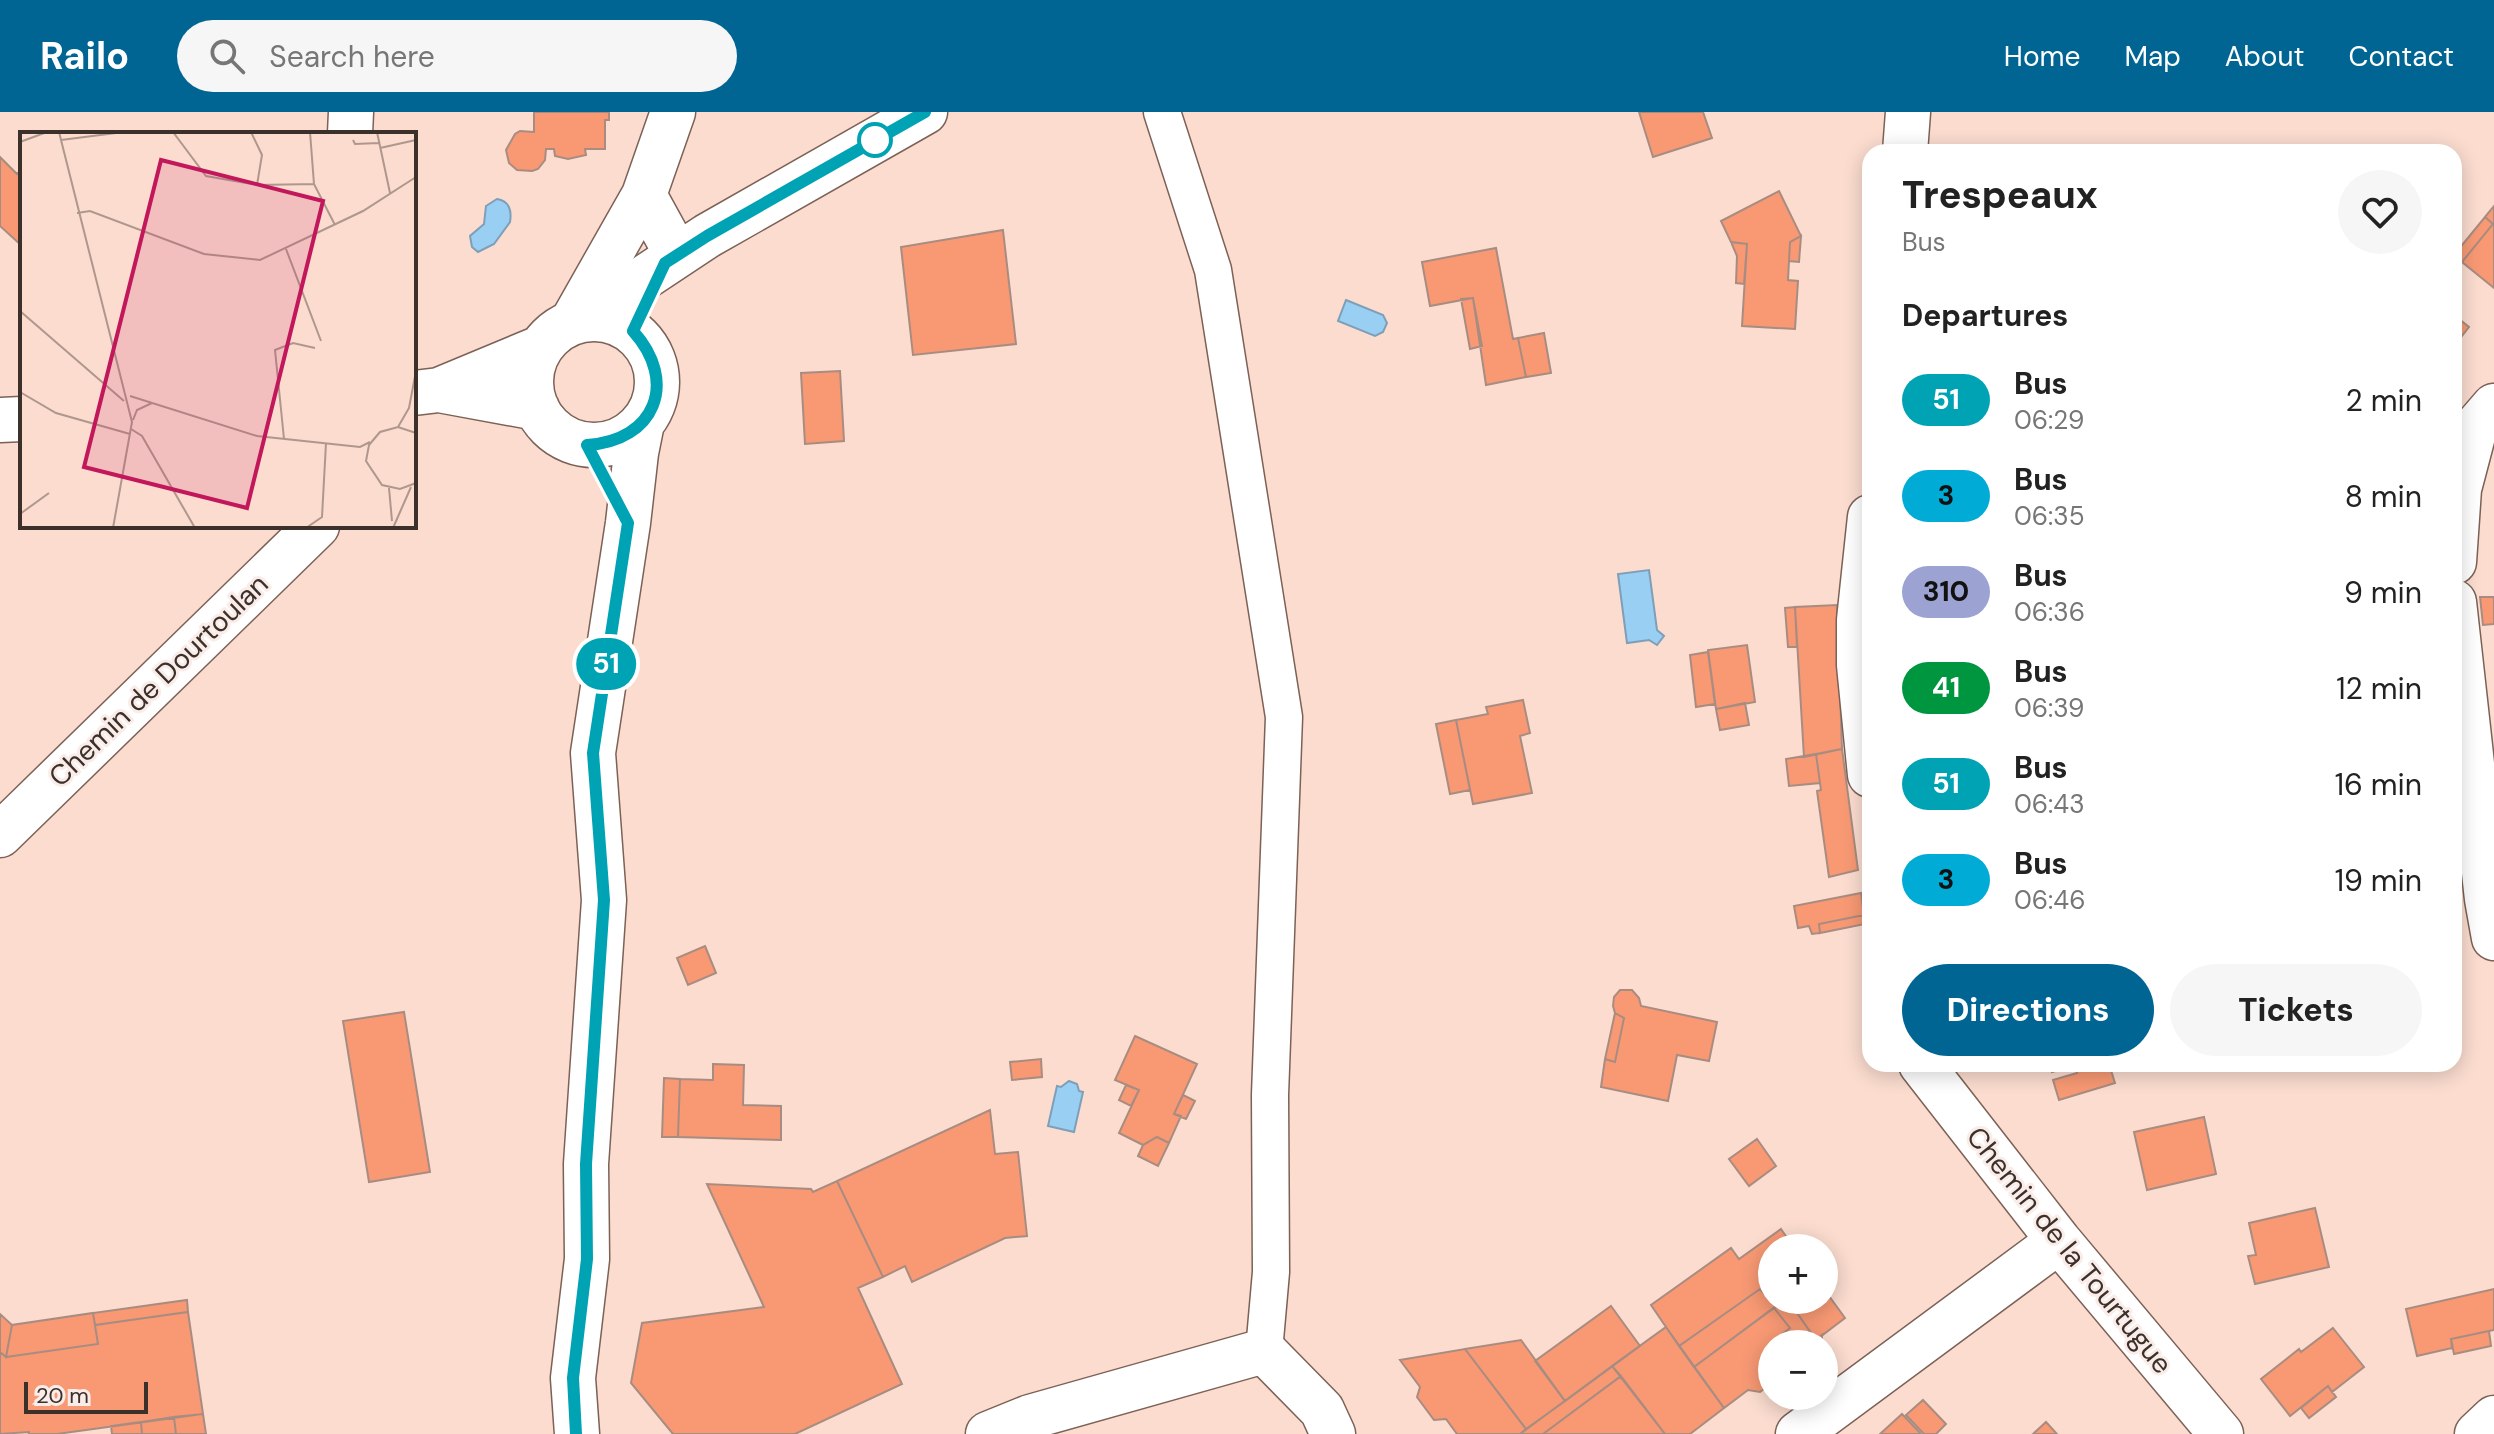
<!DOCTYPE html>
<html lang="en">
<head>
<meta charset="utf-8">
<style>
	:root { --surface:#fff; --page:#f6f6f6; --text:#222; --muted:#767676; --accent:#016594 }
	body { margin:0; font-family:"DM Sans",sans-serif; background:var(--page); color:var(--text); height:100vh; display:flex; flex-direction:column; font-size:30px; white-space:nowrap }
	* { box-sizing:border-box; margin:0 }
	p { font-size:26px; color:var(--muted) }
	.icon { flex:none; width:44px; height:44px; fill:none; stroke:currentColor; stroke-width:2; stroke-linecap:round; stroke-linejoin:round }
	.map { position:relative; flex:1; overflow:hidden }
	.sheet { position:absolute; left:1862px; top:32px; width:600px; height:928px; display:flex; flex-direction:column; background:var(--surface); border-radius:24px; box-shadow:0 4px 20px #0003 }
	.sheet>* { flex:none }
	.badge { padding:0 16px; border-radius:26px; font-size:28px; line-height:52px }
	.controls { position:absolute; left:1758px; top:1122px; display:grid; gap:16px }
	.controls a { display:grid; place-items:center; width:80px; height:80px; border-radius:50%; background:var(--surface); box-shadow:0 4px 20px #0003; font-size:40px }
	.scale { position:absolute; left:24px; bottom:20px; width:124px; box-sizing:border-box; padding-left:8px; border:4px solid #3c302b; border-top:0; font-size:22px; line-height:28px; white-space:nowrap; color:#3c302b; -webkit-text-stroke:6px #faede9; paint-order:stroke }
	.map>.badge { position:absolute; translate:-50% -50%; box-shadow:0 0 0 4px #fff }
	h2 { padding:0 40px; font-size:30px; line-height:72px }
	.round { display:grid; place-items:center; flex:none; width:84px; height:84px; border-radius:42px; background:var(--page) }
	.overview { display:flex; align-items:center; justify-content:space-between; height:136px; padding:0 40px }
	h1 { font-size:38px; font-weight:800; line-height:60px }
	.action { display:flex; gap:16px; margin-top:auto; padding:16px 40px }
	.action a { flex:1; height:92px; border-radius:48px; background:var(--accent); color:#fff; font-size:32px; font-weight:800; line-height:92px; text-align:center }
	.action a+a { background:var(--page); color:var(--text) }
	ul { padding:0; list-style:none }
	li { display:flex; align-items:center; gap:24px; height:96px; padding:0 40px }
	li div { flex:1 }
	li b { display:block; font-size:30px }
	li em { font-style:normal }
	li .badge { min-width:88px; font-weight:700; text-align:center }
	header { display:flex; align-items:center; gap:48px; box-sizing:border-box; height:112px; padding:0 40px; background:var(--accent); color:#fff }
	header strong { font-size:38px }
	nav { display:flex; gap:44px; margin-inline-start:auto; font-size:28px }
	.search { width:560px; height:72px; background:var(--page); display:flex; align-items:center; gap:20px; box-sizing:border-box; padding:0 28px; border-radius:44px; color:var(--muted); font-size:30px }
	.map>svg:first-child { display:block }
	.water { fill:#9acff4; stroke:#7e9fb8; stroke-width:2 }
	.building { fill:#f89974; stroke:#a98c81; stroke-width:2 }
	.lines { fill:none; stroke-linecap:round; stroke-linejoin:round }
	.pedestrian-casing { stroke:#7c6157; stroke-width:39 }
	.minor-casing { stroke:#7c6157; stroke-width:47 }
	.tertiary-casing { stroke:#7c6157; stroke-width:47 }
	.pedestrian { stroke:#fff; stroke-width:36 }
	.minor { stroke:#fff; stroke-width:44 }
	.tertiary { stroke:#fff; stroke-width:44 }
	.line-casing { stroke:#fff; stroke-width:18 }
	.line { stroke:#00a3b4; stroke-width:12 }
	.stop-dot { fill:#fff; stroke:#00a3b4; stroke-width:4 }
	.labels { text-anchor:middle; stroke-width:6; stroke-linejoin:round; paint-order:stroke }
	.street-label { font-size:28px; fill:#3c302b; stroke:#faede9 }
	.inset-road { fill:none; stroke:#af978d; stroke-width:2 }
	.view { fill:#c2185b; fill-opacity:0.15; stroke:#c2185b; stroke-width:4 }
	.inset-edge { fill:none; stroke:#3c302b; stroke-width:4 }
</style>
</head>
<body>
<header>
<strong>Railo</strong>
<div class="search"><svg class="icon" aria-label="search" viewBox="0 0 24 24"><circle cx="10" cy="10" r="6"/><path d="M15 15l6 6"/></svg>Search here</div>
<nav><a>Home</a><a>Map</a><a>About</a><a>Contact</a></nav>
</header>
<div class="map">
<svg width="2494" height="1322" viewBox="0 0 2494 1322">
	<rect width="100%" height="100%" fill="#fbdccf"/>
	<!-- water -->
	<path class="water" d="M 497,87 C 509,89 512,98 510,110 L 494,132 L 478,140 L 472,135 L 470,124 L 484,112 L 486,94 Z
		M 1346,188 L 1383,203 L 1387,211 L 1383,220 L 1375,224 L 1338,209 Z
		M 1649,458 L 1657,518 L 1664,524 L 1657,533 L 1649,528 L 1627,531 L 1618,462 Z
		M 1069,969 L 1077,972 L 1079,979 L 1083,980 L 1074,1020 L 1048,1014 L 1057,974 L 1061,975 Z"/>
	<!-- building -->
	<path class="building" d="M 534,0 L 609,0 L 609,8 L 605,8 L 605,37 L 585,37 L 586,43 L 568,47 L 555,44 L 554,37 L 546,37 L 545,48 L 538,57 L 532,59 L 517,58 L 509,51 L 506,38 L 515,22 L 520,19 L 534,20 Z
		M 1639,0 L 1703,0 L 1712,26 L 1653,45 Z
		M 0,45 L 17,62 L 22,57 L 22,134 L 0,114 Z
		M 1779,79 L 1801,124 L 1790,130 L 1788,168 L 1798,169 L 1795,217 L 1742,214 L 1747,132 L 1731,130 L 1721,109 Z
		M 2494,94 L 2494,176 L 2462,150 L 2493,112 L 2485,105 Z
		M 2485,105 L 2493,112 L 2462,150 L 2454,143 Z
		M 1003,118 L 1016,232 L 913,243 L 901,135 Z
		M 1801,124 L 1799,150 L 1789,149 L 1790,130 Z
		M 1731,130 L 1747,132 L 1744,172 L 1736,171 L 1737,144 Z
		M 1496,136 L 1513,227 L 1518,226 L 1526,265 L 1486,273 L 1473,186 L 1430,194 L 1422,150 Z
		M 1473,186 L 1482,234 L 1470,237 L 1461,187 Z
		M 2454,203 L 2469,215 L 2454,234 Z
		M 1544,221 L 1551,261 L 1526,265 L 1518,226 Z
		M 840,259 L 844,329 L 805,332 L 801,261 Z
		M 2480,485 L 2494,485 L 2494,512 L 2483,513 Z
		M 1837,493 L 1842,637 L 1804,645 L 1795,495 Z
		M 1795,495 L 1797,535 L 1788,535 L 1785,496 Z
		M 1747,533 L 1755,590 L 1716,597 L 1708,538 Z
		M 1708,540 L 1715,592 L 1696,595 L 1690,543 Z
		M 1523,588 L 1530,621 L 1520,624 L 1532,681 L 1473,692 L 1456,608 L 1488,602 L 1486,595 Z
		M 1745,591 L 1749,613 L 1720,618 L 1716,597 Z
		M 1456,608 L 1470,678 L 1450,682 L 1436,612 Z
		M 1842,637 L 1858,758 L 1829,765 L 1817,679 L 1821,678 L 1816,642 Z
		M 1816,642 L 1820,671 L 1789,674 L 1786,647 Z
		M 1861,781 L 1864,803 L 1819,812 L 1820,821 L 1812,822 L 1809,814 L 1798,816 L 1794,794 Z
		M 1864,803 L 1865,812 L 1820,821 L 1819,812 Z
		M 705,834 L 716,861 L 688,873 L 677,846 Z
		M 1620,878 L 1632,878 L 1639,886 L 1641,894 L 1717,910 L 1709,949 L 1677,943 L 1668,989 L 1601,975 L 1605,947 L 1615,950 L 1624,906 L 1615,901 L 1613,894 L 1614,885 Z
		M 404,900 L 430,1060 L 369,1070 L 343,909 Z
		M 1615,901 L 1624,906 L 1615,950 L 1605,947 Z
		M 1135,924 L 1197,952 L 1174,1002 L 1181,1004 L 1169,1031 L 1157,1025 L 1143,1033 L 1119,1021 L 1139,978 L 1115,968 Z
		M 1041,947 L 1042,965 L 1012,968 L 1010,950 Z
		M 713,952 L 744,953 L 743,993 L 781,994 L 781,1028 L 678,1025 L 680,967 L 713,968 Z
		M 2049,952 L 2109,952 L 2115,971 L 2059,988 L 2053,968 L 2077,961 L 2075,953 L 2052,960 Z
		M 664,966 L 680,967 L 678,1025 L 662,1025 Z
		M 1126,973 L 1139,978 L 1131,994 L 1119,988 Z
		M 1183,983 L 1195,989 L 1186,1007 L 1174,1002 Z
		M 990,998 L 995,1042 L 1018,1040 L 1027,1124 L 1005,1126 L 912,1170 L 905,1154 L 883,1165 L 837,1069 Z
		M 2204,1005 L 2216,1062 L 2147,1078 L 2134,1020 Z
		M 1157,1025 L 1169,1031 L 1158,1054 L 1138,1044 L 1143,1033 Z
		M 1757,1027 L 1776,1054 L 1749,1074 L 1729,1047 Z
		M 837,1069 L 883,1165 L 858,1176 L 902,1272 L 795,1322 L 673,1322 L 631,1271 L 642,1211 L 764,1195 L 707,1072 L 811,1077 L 813,1080 Z
		M 2315,1096 L 2329,1155 L 2255,1172 L 2248,1144 L 2256,1143 L 2249,1111 Z
		M 1781,1117 L 1794,1136 L 1772,1136 L 1772,1182 L 1767,1185 L 1760,1177 L 1679,1234 L 1651,1193 L 1731,1136 L 1739,1147 Z
		M 1760,1177 L 1767,1185 L 1772,1182 L 1772,1188 L 1784,1188 L 1694,1255 L 1679,1234 Z
		M 1824,1177 L 1845,1206 L 1816,1228 L 1788,1188 L 1824,1188 Z
		M 2494,1177 L 2494,1218 L 2451,1227 L 2452,1236 L 2417,1244 L 2406,1197 Z
		M 187,1188 L 188,1200 L 95,1213 L 93,1201 Z
		M 1784,1188 L 1788,1188 L 1816,1228 L 1822,1223 L 1822,1232 L 1783,1232 L 1778,1225 L 1790,1216 L 1774,1196 Z
		M 1611,1194 L 1640,1234 L 1565,1289 L 1535,1249 Z
		M 1774,1196 L 1790,1216 L 1778,1225 L 1783,1232 L 1772,1232 L 1772,1271 L 1760,1280 L 1748,1278 L 1724,1296 L 1694,1255 Z
		M 188,1200 L 203,1302 L 57,1322 L 29,1322 L 29,1320 L 0,1322 L 0,1240 L 6,1245 L 98,1232 L 95,1213 Z
		M 93,1201 L 98,1232 L 6,1245 L 12,1213 Z
		M 0,1202 L 12,1213 L 6,1245 L 0,1240 Z
		M 1666,1215 L 1724,1296 L 1690,1322 L 1665,1322 L 1612,1254 Z
		M 2333,1216 L 2364,1255 L 2332,1280 L 2328,1274 L 2290,1304 L 2261,1267 L 2299,1237 L 2301,1240 Z
		M 2489,1219 L 2491,1234 L 2454,1242 L 2451,1227 Z
		M 1521,1228 L 1565,1289 L 1526,1317 L 1465,1237 Z
		M 1465,1237 L 1526,1317 L 1520,1322 L 1457,1322 L 1446,1307 L 1434,1308 L 1417,1285 L 1420,1275 L 1400,1248 Z
		M 1612,1254 L 1621,1264 L 1543,1322 L 1520,1322 Z
		M 1621,1264 L 1665,1322 L 1543,1322 Z
		M 2328,1274 L 2336,1285 L 2309,1306 L 2301,1296 Z
		M 1923,1288 L 1946,1312 L 1936,1322 L 1924,1322 L 1906,1303 Z
		M 203,1302 L 206,1322 L 176,1322 L 174,1305 Z
		M 1902,1302 L 1921,1322 L 1880,1322 Z
		M 174,1305 L 176,1322 L 142,1322 L 141,1310 Z
		M 141,1310 L 142,1322 L 112,1322 L 111,1314 Z
		M 2046,1310 L 2057,1322 L 2033,1322 Z"/>
	<g class="lines">
		<defs>
			<path id="pedestrian" d="M 1162,0 L 1213,158 L 1284,605 L 1270,983 L 1271,1160 L 1264,1239"/>
			<path id="minor" d="M 350,22 L 351,0
				M 1905,40 L 1908,0
				M 644,83 L 677,143
				M 572,210 L 644,83 L 673,0
				M 1870,405 L 1859,508 L 1859,553 L 1870,663
				M 2454,450 L 2459,377 L 2475,316 L 2494,294
				M 2454,490 L 2487,787 L 2494,826
				M 0,723 L 317,414
				M 1921,952 L 2059,1129 L 2221,1322
				M 988,1322 L 1030,1305 L 1264,1239 L 1322,1298 L 1333,1322
				M 1798,1322 L 2059,1129
				M 2477,1322 L 2494,1306"/>
			<path id="tertiary" d="M 591,206 L 606,191 L 707,124 L 925,0
				M531 270a63 63 0 1 1 126 0a63 63 0 1 1-126 0Z
				M 439,278 L 540,236
				M 414,281 L 439,278 L 537,296
				M 0,308 L 22,307
				M 577,1322 L 573,1266 L 587,1147 L 586,1052 L 604,788 L 593,641 L 628,411 L 636,341 L 642,311"/>
		</defs>
		<!-- pedestrian casing -->
		<use href="#pedestrian" class="pedestrian-casing"/>
		<!-- minor casing -->
		<use href="#minor" class="minor-casing"/>
		<!-- tertiary casing -->
		<use href="#tertiary" class="tertiary-casing"/>
		<!-- pedestrian -->
		<use href="#pedestrian" class="pedestrian"/>
		<!-- minor -->
		<use href="#minor" class="minor"/>
		<!-- tertiary -->
		<use href="#tertiary" class="tertiary"/>
	</g>
	<g class="lines">
		<defs>
			<path id="line" d="M 576,1322 L 573,1266 L 587,1147 L 586,1052 L 604,788 L 593,641 L 628,411 L 587,333 C 655,329 679,270 633,219 L 665,151 L 707,124 L 925,0"/>
		</defs>
		<!-- line casing -->
		<use href="#line" class="line-casing"/>
		<!-- line -->
		<use href="#line" class="line"/>
	</g>
	<!-- markers -->
	<circle class="stop-dot" cx="875" cy="28" r="16"/>
	<g class="labels">
		<!-- street labels -->
		<g class="street-label">
			<text transform="translate(158 568) rotate(-44)" y="10">Chemin de Dourtoulan</text>
			<text transform="translate(2070 1138) rotate(51)" y="10">Chemin de la Tourtugue</text>
		</g>
	</g>
	<!-- overview -->
	<g transform="translate(20 20)">
		<rect width="396" height="396" fill="#fbdccf"/>
		<path class="inset-road" d="M 39,0 L 112,290 L 93,396M 153,0 L 186,44 L 237,53 L 294,52 L 315,93M 231,0 L 242,23 L 237,53M 290,0 L 294,52M 357,0 L 370,61M 41,8 L 104,0M 333,8 L 335,12 L 359,11M 0,10 L 27,0M 360,16 L 396,8M 57,81 L 70,79 L 184,122 L 240,128 L 343,79 L 396,45M 266,117 L 301,209M 0,179 L 104,269M 0,260 L 36,281 L 110,302M 110,264 L 237,304 L 340,315 L 350,310M 113,288 L 117,278 L 132,271M 378,295 L 389,276 L 396,239M 111,297 L 122,304 L 175,396M 396,301 L 378,295 L 360,300 L 349,313 L 346,329 L 362,353 L 380,357 L 396,351M 264,307 L 255,218 L 273,211 L 295,216M 369,356 L 372,389M 0,382 L 29,361M 286,396 L 302,385 L 306,311M 373,396 L 391,355"/>
		<path class="view" d="M 141,28 L 303,69 L 227,376 L 64,335 Z"/>
		<rect width="396" height="396" class="inset-edge"/>
	</g>
</svg>
<div class="controls">
<a>+</a>
<a>−</a>
</div>
<div class="scale">20 m</div>
<b class="badge" style="left:606px;top:552px;background:#00a3b4;color:#fff">51</b>
<section class="sheet">
<div class="overview"><div><h1>Trespeaux</h1><p>Bus</p></div><a class="round"><svg class="icon" aria-label="heart" viewBox="0 0 24 24"><path d="M12 20l-8-8c-3-5 5-10 8-4 3-6 11-1 8 4z"/></svg></a></div>
<h2>Departures</h2>
<ul>
<li><span class="badge" style="background:#00a3b4;color:#fff">51</span><div><b>Bus</b><p>06:29</p></div><em>2 min</em></li>
<li><span class="badge" style="background:#00abd6;color:#111">3</span><div><b>Bus</b><p>06:35</p></div><em>8 min</em></li>
<li><span class="badge" style="background:#9ca2d2;color:#111">310</span><div><b>Bus</b><p>06:36</p></div><em>9 min</em></li>
<li><span class="badge" style="background:#009640;color:#fff">41</span><div><b>Bus</b><p>06:39</p></div><em>12 min</em></li>
<li><span class="badge" style="background:#00a3b4;color:#fff">51</span><div><b>Bus</b><p>06:43</p></div><em>16 min</em></li>
<li><span class="badge" style="background:#00abd6;color:#111">3</span><div><b>Bus</b><p>06:46</p></div><em>19 min</em></li>
</ul>
<div class="action"><a>Directions</a><a>Tickets</a></div>
</section>
</div>
</body>
</html>
